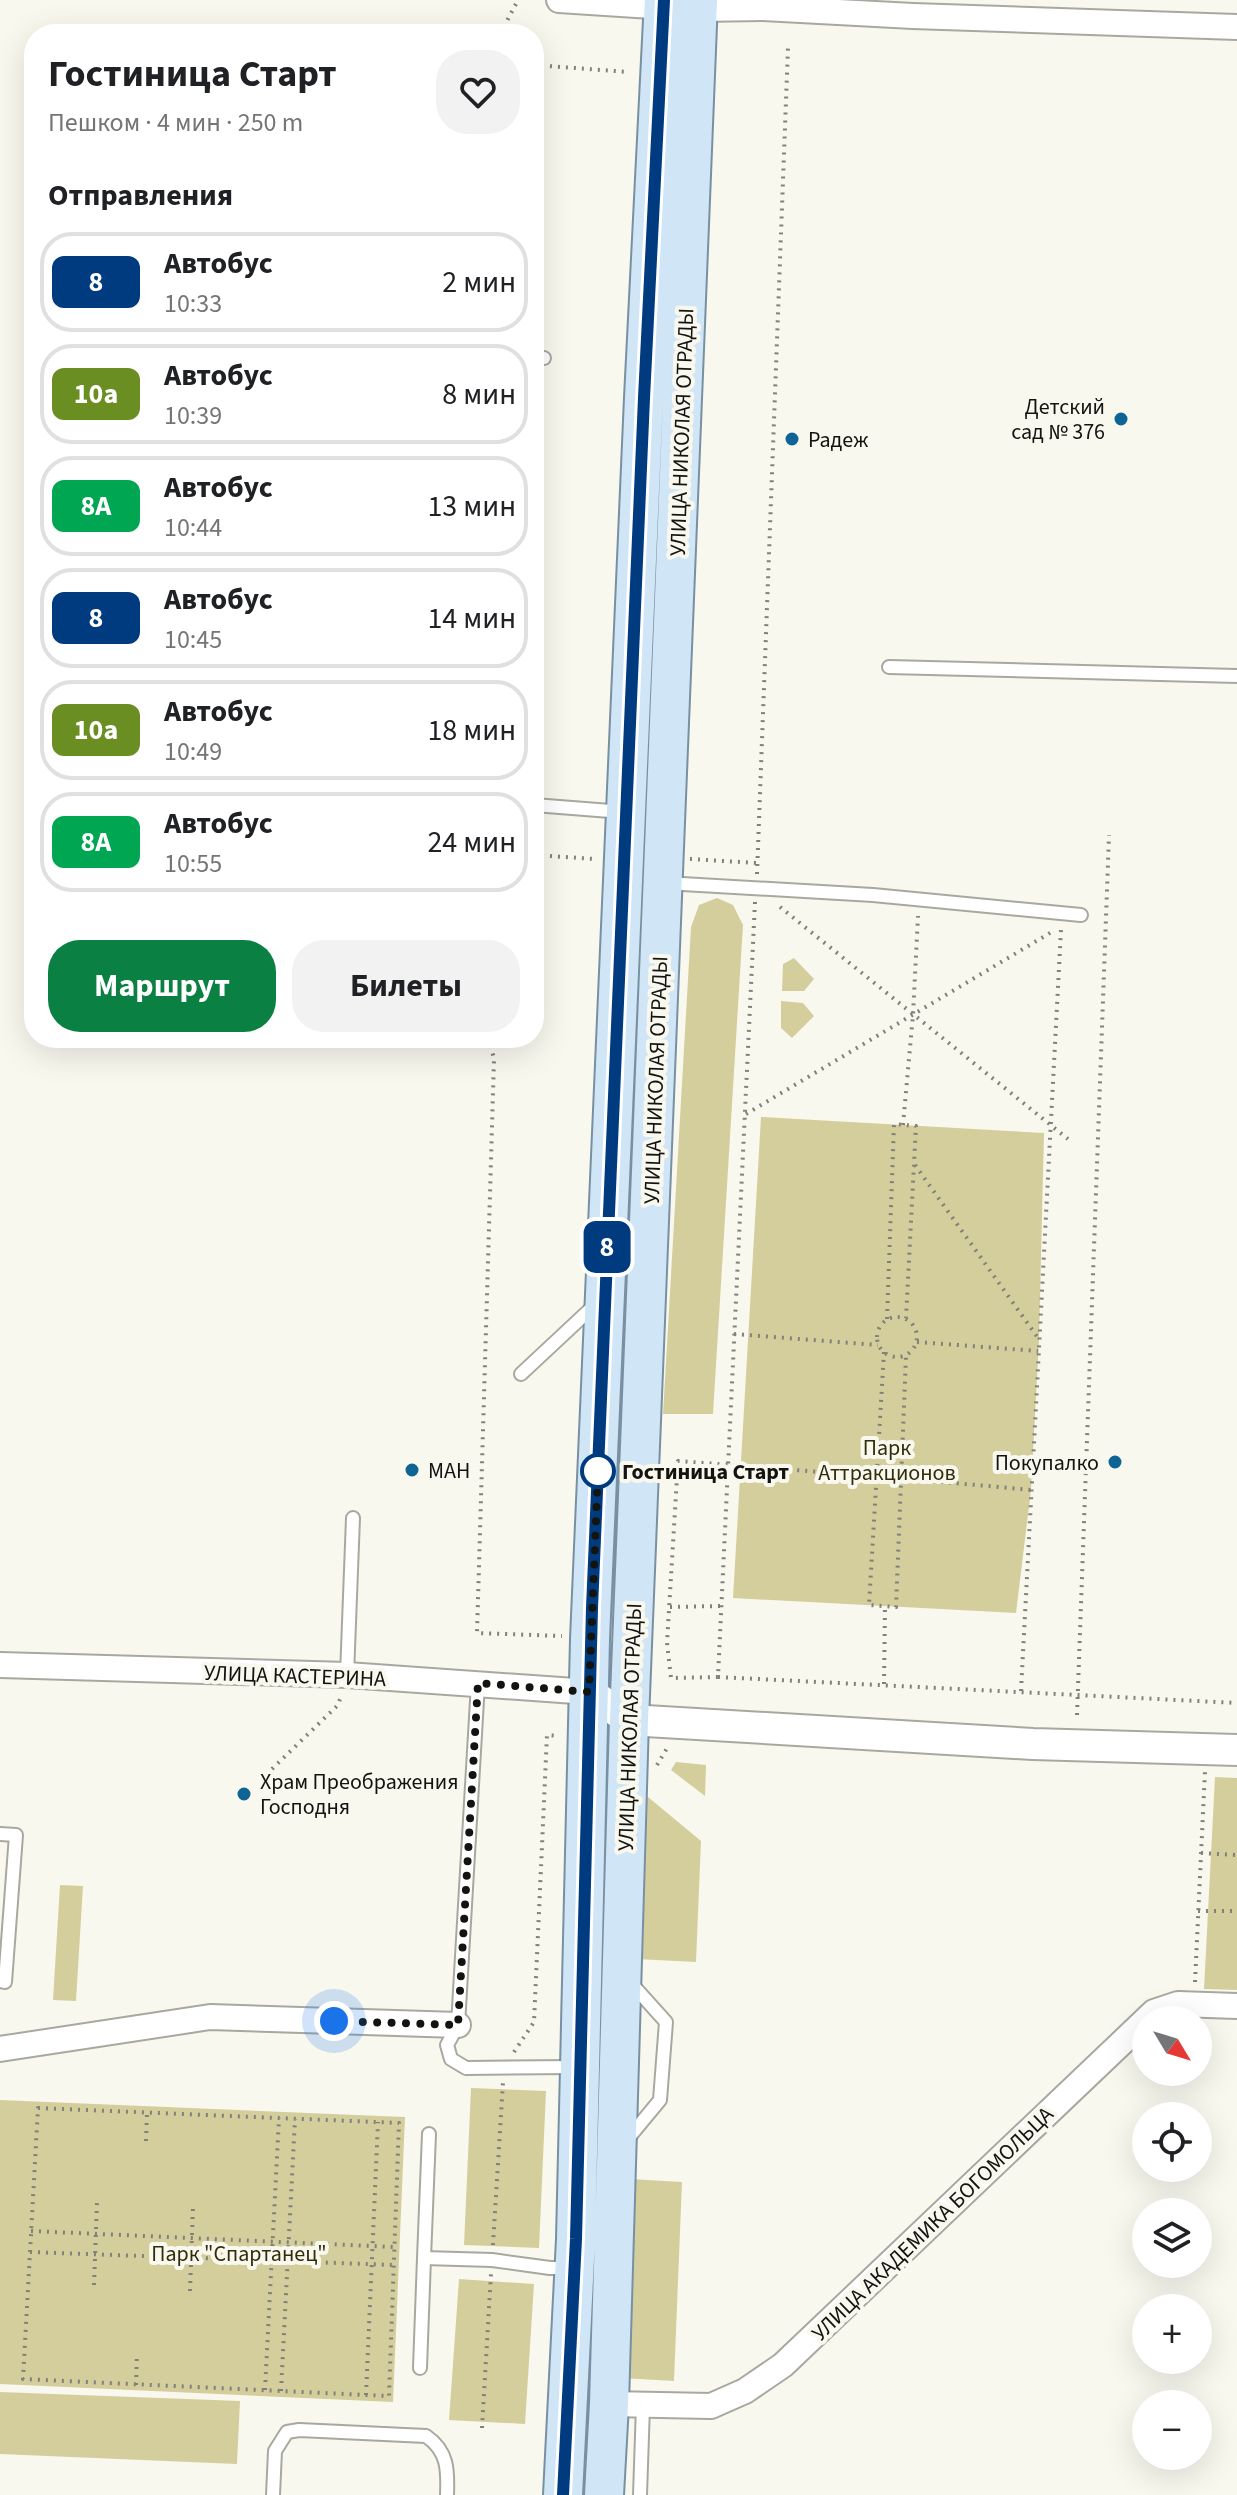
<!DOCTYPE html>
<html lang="ru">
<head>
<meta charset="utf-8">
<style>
	:root { --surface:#fff; --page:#f2f2f2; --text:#202124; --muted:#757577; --line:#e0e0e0; --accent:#0b8043 }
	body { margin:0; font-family:"Source Sans 3",sans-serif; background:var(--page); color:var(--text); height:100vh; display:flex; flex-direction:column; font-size:30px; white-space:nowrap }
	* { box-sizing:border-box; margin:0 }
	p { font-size:26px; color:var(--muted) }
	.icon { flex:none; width:44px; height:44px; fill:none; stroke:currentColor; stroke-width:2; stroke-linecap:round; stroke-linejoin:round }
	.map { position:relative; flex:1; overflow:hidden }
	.sheet { position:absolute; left:24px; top:24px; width:520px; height:1024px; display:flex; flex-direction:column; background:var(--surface); border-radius:32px; box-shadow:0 8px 32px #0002 }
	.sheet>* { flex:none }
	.badge { padding:0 16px; border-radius:12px; font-size:28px; line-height:52px }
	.needle { width:52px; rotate:128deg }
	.tools { position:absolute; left:1132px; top:2006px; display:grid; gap:16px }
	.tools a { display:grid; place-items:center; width:80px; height:80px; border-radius:50%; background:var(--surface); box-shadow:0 8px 32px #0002; font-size:40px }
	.you { position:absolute; width:40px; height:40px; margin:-20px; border:6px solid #fff; border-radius:50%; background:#1a73e8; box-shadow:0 0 0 12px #1a73e833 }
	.map>.badge { position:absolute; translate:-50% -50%; box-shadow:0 0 0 4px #fff }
	h2 { padding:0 24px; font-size:30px; line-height:72px }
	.round { display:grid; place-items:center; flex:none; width:84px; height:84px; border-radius:32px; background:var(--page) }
	.summary { display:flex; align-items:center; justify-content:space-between; height:136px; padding:0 24px }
	h1 { font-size:38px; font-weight:700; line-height:60px }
	.primary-button { display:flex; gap:16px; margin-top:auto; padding:16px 24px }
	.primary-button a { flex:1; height:92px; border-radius:32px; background:var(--accent); color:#fff; font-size:32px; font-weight:700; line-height:92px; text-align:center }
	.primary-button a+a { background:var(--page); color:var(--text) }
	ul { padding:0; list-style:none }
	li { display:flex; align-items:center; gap:24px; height:100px; margin:0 16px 12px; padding:0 8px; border:4px solid var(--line); border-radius:32px }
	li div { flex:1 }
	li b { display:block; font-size:30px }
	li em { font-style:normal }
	li .badge { min-width:88px; font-weight:700; text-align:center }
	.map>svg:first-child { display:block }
	.green { fill:#d4ce9c }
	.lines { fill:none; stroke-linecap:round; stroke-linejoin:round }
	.service-casing { stroke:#a9a8a0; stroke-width:16 }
	.minor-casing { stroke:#a9a8a0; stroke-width:28 }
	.tertiary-casing { stroke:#a9a8a0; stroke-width:34 }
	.primary-casing { stroke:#7990a2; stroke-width:42 }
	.path { stroke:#81817b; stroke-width:4; stroke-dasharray:2 6; stroke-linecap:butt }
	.service { stroke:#fff; stroke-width:12 }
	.minor { stroke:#fff; stroke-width:24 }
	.tertiary { stroke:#fff; stroke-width:30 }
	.primary { stroke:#d0e5f6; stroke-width:38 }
	.line-casing { stroke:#fff; stroke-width:18 }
	.line { stroke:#003b80; stroke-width:12 }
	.walk { stroke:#131310; stroke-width:8; stroke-dasharray:0 14.4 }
	.poi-dot { fill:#0e6495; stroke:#f9f8ef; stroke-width:3 }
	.stop-dot { fill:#fff; stroke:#003b80; stroke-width:4 }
	.labels { text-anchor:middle; stroke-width:8; stroke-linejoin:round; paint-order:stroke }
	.poi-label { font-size:22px; fill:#131310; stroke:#f9f8ef; text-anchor:start }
	.street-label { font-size:22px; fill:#131310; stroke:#f9f8ef }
	.park-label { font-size:22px; fill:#312d0b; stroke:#f9f8ef }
	.stop-label { font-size:22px; font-weight:bold; fill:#131310; stroke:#f9f8ef; text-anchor:start }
</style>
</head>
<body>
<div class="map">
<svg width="1237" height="2495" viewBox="0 0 1237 2495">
	<rect width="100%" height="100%" fill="#f9f8ef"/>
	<!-- green -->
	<path class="green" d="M 717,898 L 733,905 L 743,925 L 713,1414 L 663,1414 L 691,927 L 699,905 Z
		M 794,958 L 814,979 L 804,991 L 782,991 L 783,964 Z
		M 781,1001 L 803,1003 L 814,1016 L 792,1038 L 781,1028 Z
		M 761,1117 L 1044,1133 L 1039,1340 L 1031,1490 L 1016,1613 L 733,1598 Z
		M 676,1762 L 706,1765 L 705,1796 L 671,1770 Z
		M 1215,1777 L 1237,1778 L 1237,1990 L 1204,1989 Z
		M 642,1792 L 701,1841 L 696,1962 L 636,1959 Z
		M 60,1885 L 83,1886 L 76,2001 L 53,2000 Z
		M 471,2088 L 546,2091 L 539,2248 L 464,2245 Z
		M 0,2100 L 405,2117 L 393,2402 L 0,2384 Z
		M 630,2179 L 682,2182 L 674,2381 L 621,2378 Z
		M 459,2279 L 534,2284 L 525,2424 L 449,2420 Z
		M 0,2392 L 240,2401 L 237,2464 L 0,2454 Z"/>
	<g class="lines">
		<defs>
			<path id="service" d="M 534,357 L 544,358
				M 889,667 L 1237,676
				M 534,805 L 623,812
				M 665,883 L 873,895 L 1081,915
				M 521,1374 L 597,1303
				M 347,1675 L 353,1518
				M 478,1683 L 458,2025 L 447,2045 L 451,2059 L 466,2068 L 576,2067
				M 0,1834 L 16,1835 L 5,1982 L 0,1981
				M 626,2141 L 660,2100 L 666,2022 L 630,1982
				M 424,2258 L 429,2134
				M 420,2368 L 424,2258 L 492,2260 L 550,2268 L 571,2268
				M 273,2495 L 275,2451 L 287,2432 L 299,2430 L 426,2436 C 448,2451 448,2470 447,2495
				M 640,2495 L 643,2406"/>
			<path id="minor" d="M 559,0 L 698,9 L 763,8 L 913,16 L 1237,27
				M 0,1665 L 347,1675 L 589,1692
				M 0,2049 L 210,2017 L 458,2025
				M 609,2404 L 711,2406 L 745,2391 L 783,2365 L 1154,2012 L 1178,2004 L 1237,2006"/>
			<path id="tertiary" d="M 589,1692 L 629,1720 L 1033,1744 L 1237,1750"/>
			<path id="primary" d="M 563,2495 L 576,2239 L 590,1639 L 644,398 L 664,0
				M 604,2495 L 609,2404 L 629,1720 L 698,0"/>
		</defs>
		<!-- service casing -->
		<use href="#service" class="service-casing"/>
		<!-- minor casing -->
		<use href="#minor" class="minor-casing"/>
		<!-- tertiary casing -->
		<use href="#tertiary" class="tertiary-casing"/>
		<!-- primary casing -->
		<use href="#primary" class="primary-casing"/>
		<!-- path -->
		<path class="path" d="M 500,34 L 518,0
			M 534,65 L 628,72
			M 534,855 L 595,859
			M 690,859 L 757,863
			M 757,874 L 788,47
			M 755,902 L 718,1677 L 671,1678 L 667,1643 L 678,1461 C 796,1470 914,1479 1031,1490
			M 780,907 L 1068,1139
			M 489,1038 L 494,1059 L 477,1633 L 562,1636
			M 746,1114 L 1055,930
			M 903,1125 L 913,1015 L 918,916
			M 915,1165 L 1038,1338
			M877 1337a20 20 0 1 1 40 0a20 20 0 1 1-40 0Z
			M 887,1319 L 894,1124 L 916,1126 L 906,1318
			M 734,1334 L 878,1345
			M 917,1342 L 1038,1351
			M 884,1352 L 869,1605 L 896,1607 L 906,1356
			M 670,1607 L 721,1606
			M 718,1677 L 1237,1703
			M 884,1684 L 885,1606
			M 1021,1691 L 1061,930
			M 1077,1715 L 1109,835
			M 657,1765 L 669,1745
			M 272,1769 L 338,1705 L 341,1696
			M 1201,1853 L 1237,1855
			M 1198,1911 L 1237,1911
			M 1195,1982 L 1205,1771
			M 514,2052 L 534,2022 L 547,1735 L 559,1736
			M 38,2108 L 399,2123 L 389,2396 L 23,2379 Z
			M 146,2141 L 147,2112
			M 31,2231 L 395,2247
			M 493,2245 L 503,2082
			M 30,2252 L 394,2265
			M 94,2285 L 97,2203
			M 190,2291 L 193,2207
			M 136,2385 L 137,2353
			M 265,2390 L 279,2118
			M 281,2391 L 295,2119
			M 366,2395 L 378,2122
			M 482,2428 L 491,2274"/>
		<!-- service -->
		<use href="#service" class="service"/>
		<!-- minor -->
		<use href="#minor" class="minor"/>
		<!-- tertiary -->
		<use href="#tertiary" class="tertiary"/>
		<!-- primary -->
		<use href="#primary" class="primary"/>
	</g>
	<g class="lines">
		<defs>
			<path id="line" d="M 563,2495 L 576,2239 L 592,1608 L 644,398 L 664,0"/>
		</defs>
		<!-- line casing -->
		<use href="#line" class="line-casing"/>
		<!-- line -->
		<use href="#line" class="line"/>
		<!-- walk -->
		<path class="walk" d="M 334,2021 L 458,2025 L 478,1683 L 589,1692 L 598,1471"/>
	</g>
	<!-- markers -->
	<g class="poi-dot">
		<circle cx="1121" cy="419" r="8"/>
		<circle cx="792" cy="439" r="8"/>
		<circle cx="1115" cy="1462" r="8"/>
		<circle cx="412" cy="1470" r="8"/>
		<circle cx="244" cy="1794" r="8"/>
	</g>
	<circle class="stop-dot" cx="598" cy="1471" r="16"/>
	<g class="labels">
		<!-- poi labels -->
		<g class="poi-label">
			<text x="1105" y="414" text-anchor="end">Детский<tspan x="1105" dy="25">сад № 376</tspan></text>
			<text x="808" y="447">Радеж</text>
			<text x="1099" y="1470" text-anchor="end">Покупалко</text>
			<text x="428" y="1478">МАН</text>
			<text x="260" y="1789">Храм Преображения<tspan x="260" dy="25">Господня</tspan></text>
		</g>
		<!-- street labels -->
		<g class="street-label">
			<text transform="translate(681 432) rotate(-88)" y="8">УЛИЦА НИКОЛАЯ ОТРАДЫ</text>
			<text transform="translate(655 1080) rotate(-88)" y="8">УЛИЦА НИКОЛАЯ ОТРАДЫ</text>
			<text transform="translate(295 1675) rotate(2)" y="8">УЛИЦА КАСТЕРИНА</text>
			<text transform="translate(629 1727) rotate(-88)" y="8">УЛИЦА НИКОЛАЯ ОТРАДЫ</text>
			<text transform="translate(932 2223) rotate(-44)" y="8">УЛИЦА АКАДЕМИКА БОГОМОЛЬЦА</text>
		</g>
		<!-- park labels -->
		<g class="park-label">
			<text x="887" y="1455">Парк<tspan x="887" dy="25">Аттракционов</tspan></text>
			<text x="239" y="2261">Парк "Спартанец"</text>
		</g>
		<!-- stop labels -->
		<g class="stop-label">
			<text x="622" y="1479">Гостиница Старт</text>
		</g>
	</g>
</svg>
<div class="tools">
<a><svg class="needle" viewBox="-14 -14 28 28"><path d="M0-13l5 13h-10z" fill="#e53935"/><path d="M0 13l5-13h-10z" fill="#757577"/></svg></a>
<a><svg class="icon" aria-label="locate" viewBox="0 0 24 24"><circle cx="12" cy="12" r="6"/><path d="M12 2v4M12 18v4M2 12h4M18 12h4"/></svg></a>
<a><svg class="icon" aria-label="layers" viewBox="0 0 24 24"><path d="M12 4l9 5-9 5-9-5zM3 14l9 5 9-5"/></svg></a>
<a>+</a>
<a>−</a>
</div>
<div class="you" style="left:334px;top:2021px"></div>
<b class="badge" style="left:607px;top:1247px;background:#003b80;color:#fff">8</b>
<section class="sheet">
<div class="summary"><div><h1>Гостиница Старт</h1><p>Пешком · 4 мин · 250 m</p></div><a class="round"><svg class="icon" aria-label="heart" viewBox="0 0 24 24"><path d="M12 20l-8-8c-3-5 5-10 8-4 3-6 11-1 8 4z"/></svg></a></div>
<h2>Отправления</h2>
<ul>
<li><span class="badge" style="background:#003b80;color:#fff">8</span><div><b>Автобус</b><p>10:33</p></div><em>2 мин</em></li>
<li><span class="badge" style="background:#6b8e23;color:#fff">10а</span><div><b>Автобус</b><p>10:39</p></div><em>8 мин</em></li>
<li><span class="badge" style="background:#00a651;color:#fff">8А</span><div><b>Автобус</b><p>10:44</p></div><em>13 мин</em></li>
<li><span class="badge" style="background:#003b80;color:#fff">8</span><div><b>Автобус</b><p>10:45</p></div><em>14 мин</em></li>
<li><span class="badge" style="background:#6b8e23;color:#fff">10а</span><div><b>Автобус</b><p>10:49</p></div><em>18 мин</em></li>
<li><span class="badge" style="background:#00a651;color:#fff">8А</span><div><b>Автобус</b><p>10:55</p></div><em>24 мин</em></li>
</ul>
<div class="primary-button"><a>Маршрут</a><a>Билеты</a></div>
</section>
</div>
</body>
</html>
